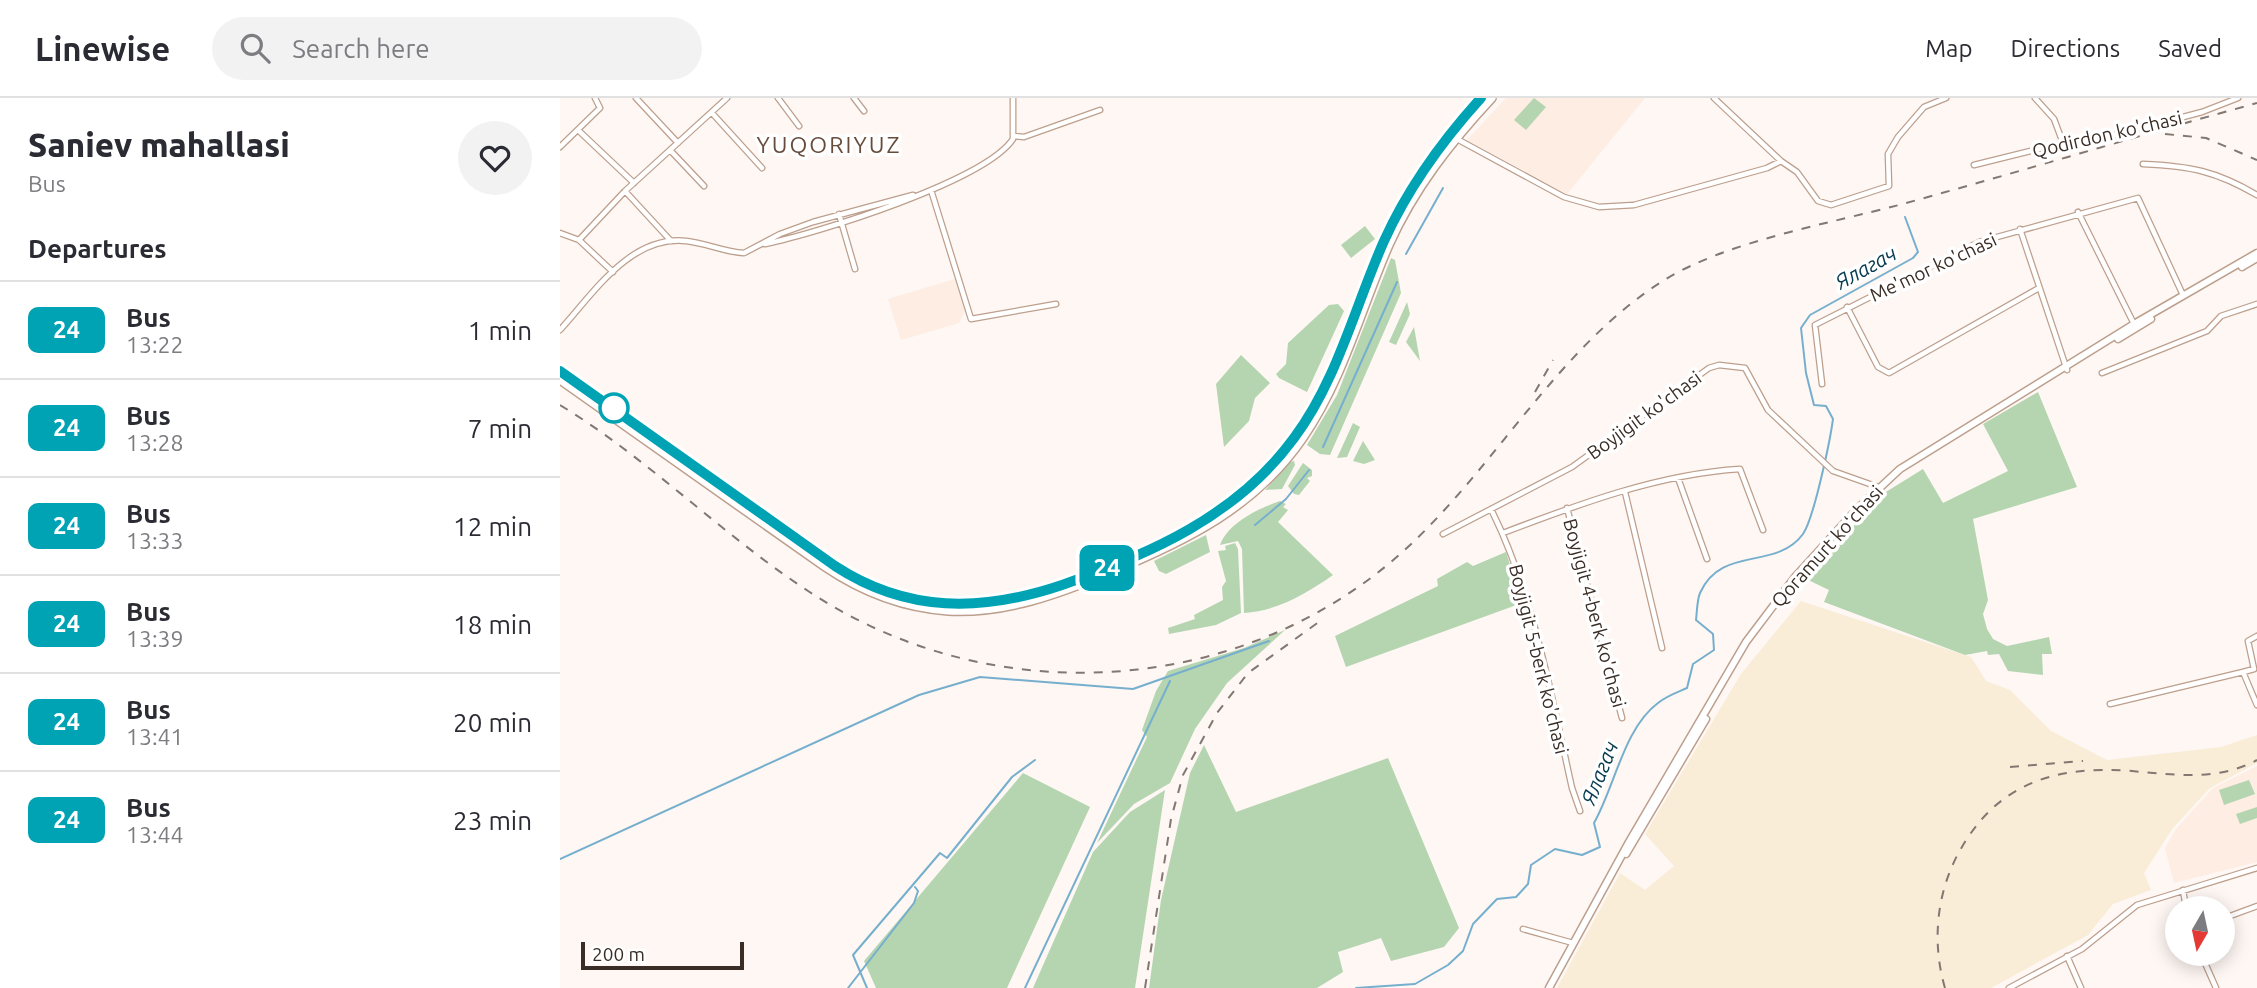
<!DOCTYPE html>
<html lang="en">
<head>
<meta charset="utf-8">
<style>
	:root { --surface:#fff; --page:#f2f2f3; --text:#2b2b33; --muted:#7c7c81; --line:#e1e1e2 }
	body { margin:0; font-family:Ubuntu,sans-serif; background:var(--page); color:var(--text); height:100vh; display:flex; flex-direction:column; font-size:26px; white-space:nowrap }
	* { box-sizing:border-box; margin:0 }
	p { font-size:23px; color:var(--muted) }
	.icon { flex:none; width:38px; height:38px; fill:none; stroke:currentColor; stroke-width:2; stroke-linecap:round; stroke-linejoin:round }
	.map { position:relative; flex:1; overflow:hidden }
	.details { display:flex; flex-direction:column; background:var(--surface); width:560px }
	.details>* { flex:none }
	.badge { padding:0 14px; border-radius:10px; font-size:24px; line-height:46px }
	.needle { width:46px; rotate:189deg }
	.fabs { position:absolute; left:1605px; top:798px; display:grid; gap:14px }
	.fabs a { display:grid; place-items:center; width:70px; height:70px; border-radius:50%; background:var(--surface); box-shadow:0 4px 18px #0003; font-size:35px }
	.scale { position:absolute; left:21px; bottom:18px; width:163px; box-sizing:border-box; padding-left:7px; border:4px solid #3a2d26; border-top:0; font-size:19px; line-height:24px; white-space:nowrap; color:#3a2d26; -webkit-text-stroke:5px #fff; paint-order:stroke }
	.map>.badge { position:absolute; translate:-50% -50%; box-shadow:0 0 0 4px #fff }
	h2 { padding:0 28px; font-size:26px; line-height:63px }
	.round { display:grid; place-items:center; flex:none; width:74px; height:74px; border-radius:37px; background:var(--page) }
	.headline { display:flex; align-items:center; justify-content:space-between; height:119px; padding:0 28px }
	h1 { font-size:33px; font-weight:800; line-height:52px }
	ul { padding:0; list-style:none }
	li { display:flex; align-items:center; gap:21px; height:98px; padding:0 28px; border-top:2px solid var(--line) }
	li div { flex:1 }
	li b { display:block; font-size:26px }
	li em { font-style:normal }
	li .badge { min-width:77px; font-weight:700; text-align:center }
	header { display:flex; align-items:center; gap:42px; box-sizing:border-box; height:98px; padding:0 35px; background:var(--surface); border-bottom:2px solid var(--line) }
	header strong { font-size:33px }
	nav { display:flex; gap:38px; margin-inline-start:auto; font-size:24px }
	.search { width:490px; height:63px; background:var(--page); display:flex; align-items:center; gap:18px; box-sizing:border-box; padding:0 24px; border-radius:38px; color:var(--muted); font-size:26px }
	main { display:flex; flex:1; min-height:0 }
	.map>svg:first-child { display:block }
	.built { fill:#fdede3 }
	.industrial { fill:#f9edd8 }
	.green { fill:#b5d5b1 }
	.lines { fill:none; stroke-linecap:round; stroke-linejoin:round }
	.stream { stroke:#76afce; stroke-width:2 }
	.street-casing { stroke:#bd9f8d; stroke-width:7 }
	.secondary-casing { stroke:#bd9f8d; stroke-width:9 }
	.primary-casing { stroke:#bd9f8d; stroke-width:10 }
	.street { stroke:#fff; stroke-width:4.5 }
	.secondary { stroke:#fff; stroke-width:6 }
	.primary { stroke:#fff; stroke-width:7 }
	.rail { stroke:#827771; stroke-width:2; stroke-dasharray:9 9; stroke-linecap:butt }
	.line-casing { stroke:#fff; stroke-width:16 }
	.line { stroke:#00a3b4; stroke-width:10 }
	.stop-dot { fill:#fff; stroke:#00a3b4; stroke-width:3.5 }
	.labels { text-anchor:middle; stroke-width:7; stroke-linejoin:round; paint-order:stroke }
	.street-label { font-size:19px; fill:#3a2d26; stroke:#fff }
	.water-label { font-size:21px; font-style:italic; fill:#083b50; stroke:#fff }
	.quarter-label { font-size:23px; letter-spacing:2px; fill:#674c3c; stroke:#fff }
</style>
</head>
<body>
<header>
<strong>Linewise</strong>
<div class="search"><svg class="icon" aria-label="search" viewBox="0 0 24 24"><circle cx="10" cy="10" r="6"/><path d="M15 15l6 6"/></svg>Search here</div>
<nav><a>Map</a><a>Directions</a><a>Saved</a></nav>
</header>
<main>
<section class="details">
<div class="headline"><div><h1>Saniev mahallasi</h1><p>Bus</p></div><a class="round"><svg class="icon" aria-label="heart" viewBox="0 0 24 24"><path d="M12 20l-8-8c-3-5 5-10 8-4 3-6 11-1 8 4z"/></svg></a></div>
<h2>Departures</h2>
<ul>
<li><span class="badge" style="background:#00a3b4;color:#fff">24</span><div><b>Bus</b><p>13:22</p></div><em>1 min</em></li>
<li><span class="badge" style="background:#00a3b4;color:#fff">24</span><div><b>Bus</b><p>13:28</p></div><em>7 min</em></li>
<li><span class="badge" style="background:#00a3b4;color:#fff">24</span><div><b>Bus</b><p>13:33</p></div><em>12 min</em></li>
<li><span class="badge" style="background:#00a3b4;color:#fff">24</span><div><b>Bus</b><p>13:39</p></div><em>18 min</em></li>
<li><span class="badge" style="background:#00a3b4;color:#fff">24</span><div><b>Bus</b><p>13:41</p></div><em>20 min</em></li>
<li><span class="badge" style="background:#00a3b4;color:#fff">24</span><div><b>Bus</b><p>13:44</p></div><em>23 min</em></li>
</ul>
</section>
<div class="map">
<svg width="1697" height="890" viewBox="0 0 1697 890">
	<rect width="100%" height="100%" fill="#fef7f3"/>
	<!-- built -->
	<path class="built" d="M 946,0 L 1085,0 L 1007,96 L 907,42 Z
		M 395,181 L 405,213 L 399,225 L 341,242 L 328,201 Z
		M 1697,668 L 1697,764 L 1614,785 L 1605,750 L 1616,731 L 1653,690 Z"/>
	<!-- industrial -->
	<path class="industrial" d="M 1241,503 L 1411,559 L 1426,583 L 1450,592 L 1491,633 L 1547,662 L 1661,649 L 1697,637 L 1697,665 L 1650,690 L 1613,730 L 1584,775 L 1591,792 L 1553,806 L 1528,837 L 1431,890 L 997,890 L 1060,775 L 1085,792 L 1114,768 L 1085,736 L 1181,576 Z"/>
	<!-- green -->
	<path class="green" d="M 974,0 L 986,9 L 966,32 L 954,22 Z
		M 805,128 L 815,141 L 791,160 L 781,147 Z
		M 831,160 L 835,162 L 841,195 L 770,357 L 760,356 L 747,347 L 777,297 Z
		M 847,204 L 850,216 L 836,247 L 829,244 Z
		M 778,206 L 784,213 L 747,294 L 719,280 L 716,276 L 726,266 L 728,245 L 769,207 Z
		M 854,229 L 860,263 L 846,244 Z
		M 681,257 L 710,285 L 695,300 L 689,323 L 664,349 L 656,286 Z
		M 1478,294 L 1517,389 L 1413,421 L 1428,502 L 1423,516 L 1427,531 L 1433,541 L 1447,548 L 1489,539 L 1492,556 L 1482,556 L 1483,577 L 1448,573 L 1439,556 L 1428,557 L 1427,553 L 1405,557 L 1264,504 L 1269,492 L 1246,481 L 1321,397 L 1363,371 L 1383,405 L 1448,373 L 1423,326 Z
		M 793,325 L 800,329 L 787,359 L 777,360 Z
		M 803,343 L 815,362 L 804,366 L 793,363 Z
		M 730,364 L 734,363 L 735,367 L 722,391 L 705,392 Z
		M 743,365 L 752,372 L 752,378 L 747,380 L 750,383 L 739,397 L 734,396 L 728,388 Z
		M 720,403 L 726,406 L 723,409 L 728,412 L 718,424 L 773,477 C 746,496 717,513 684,515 L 682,451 L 678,443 L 660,447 C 668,425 699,410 720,403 Z
		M 646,437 L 650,454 L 606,476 L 599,473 L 594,463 Z
		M 675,445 L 678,451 L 681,515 L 656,527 L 609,536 L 608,530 L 635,521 L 634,517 L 663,502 L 662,489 L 666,483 L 658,453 L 666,452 L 665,448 Z
		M 946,454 L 962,505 L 786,569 L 775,538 L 878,488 L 877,481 L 907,464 L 913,468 Z
		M 725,532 L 667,585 L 635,631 L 610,685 L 574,706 L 537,745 L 587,639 L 582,632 L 596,593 L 608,573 L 684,550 Z
		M 644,647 L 676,714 L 828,660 L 899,830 L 884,849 L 831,863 L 821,840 L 778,854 L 783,874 L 757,890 L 589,890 L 601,802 L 630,675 Z
		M 463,675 L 530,709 L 447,890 L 316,890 L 304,863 Z
		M 1689,682 L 1695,696 L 1664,707 L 1659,692 Z
		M 605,692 L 575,890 L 473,890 L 533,754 L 570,714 Z
		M 1697,709 L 1697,720 L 1680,726 L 1676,716 Z"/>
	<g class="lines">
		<!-- stream -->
		<path class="stream" d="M 846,156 L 883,90
			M 763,349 L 837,184
			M 695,427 L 726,401 L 749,372
			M 0,761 L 359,597 L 420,579 L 573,591 L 709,543
			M 288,890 L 354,805 L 358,793 L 355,789
			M 307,890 L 293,857 L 380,755 L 387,760 L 452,679 L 475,662
			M 465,890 L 610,583
			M 796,890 L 855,886 L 888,867 L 903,853 L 913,826 L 937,801 L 956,799 L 968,786 L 971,767 L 995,751 L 1022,757 L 1040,749 L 1034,725 C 1055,688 1064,630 1098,605 C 1106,598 1118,594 1127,590 L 1133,566 L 1154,552 L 1153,536 L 1136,522 C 1137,514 1137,502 1140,495 C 1161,447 1216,473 1243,436 C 1254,420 1270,343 1273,321 L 1266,308 L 1254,307 L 1246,275 L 1241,230 L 1250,217 L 1353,160 L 1358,154 L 1345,119"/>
		<defs>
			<path id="street" d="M 76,0 L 118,45
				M 218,0 L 239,28
				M 294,0 L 304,13
				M 1154,0 L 1221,63 L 1237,74 L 1258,103 L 1271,107 L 1329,88 L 1328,56 L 1338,39 L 1364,9 L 1386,0
				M 1475,0 L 1494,21 L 1503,45
				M 152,15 L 202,70
				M 18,32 L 74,85
				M 454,38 L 464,39 L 540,12
				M 897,41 L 1004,99 L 1039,109 L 1074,107 L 1207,70 L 1221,63
				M 0,49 L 40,10 L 35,0
				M 110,52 L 144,88
				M 1583,66 C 1630,68 1656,73 1697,97
				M 1414,67 L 1503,45 L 1520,46 L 1642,14 L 1678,0
				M 371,92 L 411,221 L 496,206
				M 65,93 L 111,143
				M 1518,114 L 1574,226
				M 279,116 L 295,171
				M 1460,131 L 1507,272
				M 0,135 L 19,142 L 53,174
				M 19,142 L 65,93 L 167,0
				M 205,146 C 258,135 425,83 453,41 L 453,0
				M 1287,209 L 1318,269 L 1329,275 L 1479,190
				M 0,232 C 33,196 70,137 126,143 C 146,145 164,154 184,155 L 220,136 L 253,124 L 353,97
				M 1542,275 L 1647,233 L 1661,218 L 1697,206
				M 1262,286 L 1255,227 L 1419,144 L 1578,100 L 1623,197
				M 1118,380 L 1147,461
				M 1065,394 L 1102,550
				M 1007,410 L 1062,620
				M 931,411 C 974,498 991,596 1012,690 L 1020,713
				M 943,435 C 1019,406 1099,376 1180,371 L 1203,432
				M 883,436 L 1012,369 L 1149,270 L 1159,267 L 1185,270 L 1208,312 L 1273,373 L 1321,390
				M 1683,574 L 1694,571 L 1688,543 L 1697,538
				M 1550,606 L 1683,574 L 1697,607
				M 1623,792 L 1626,810
				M 1662,821 L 1697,808
				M 963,831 L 1013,845
				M 1641,856 L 1656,890
				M 1507,858 L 1521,890
				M 1449,890 L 1522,851 L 1577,807 L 1697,770"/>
			<path id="secondary" d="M 1682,169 L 1697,160
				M 1558,241 L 1591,221
				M 1066,756 L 1146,621
				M 989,890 L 1069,744 L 1186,544 L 1235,479 L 1297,411 L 1340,371 L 1574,226 L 1697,155"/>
			<path id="primary" d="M 0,273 L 275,468 C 344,514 419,514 497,488 C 587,458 676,419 734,340 C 777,283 795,208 824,143 C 848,89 882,44 922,0
				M 0,282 L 265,469 C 302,494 343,510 388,513 C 445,516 500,496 551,474 C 626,443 696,409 743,340 C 783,282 801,211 829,147 C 854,91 891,44 932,0"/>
		</defs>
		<!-- street casing -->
		<use href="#street" class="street-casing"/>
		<!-- secondary casing -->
		<use href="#secondary" class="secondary-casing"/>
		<!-- primary casing -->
		<use href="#primary" class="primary-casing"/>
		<!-- street -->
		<use href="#street" class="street"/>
		<!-- secondary -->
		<use href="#secondary" class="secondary"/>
		<!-- primary -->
		<use href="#primary" class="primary"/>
		<!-- rail -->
		<path class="rail" d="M 1605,36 L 1646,40 L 1697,62
			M 975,294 L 993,262
			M 0,307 C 92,363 168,443 259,500 C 442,615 689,597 849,448 C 939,364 1001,246 1106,181 C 1169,143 1267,126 1339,107 C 1459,74 1577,38 1697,5
			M 1450,669 L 1523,663
			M 585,890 L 611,721 L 623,677 L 657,615 L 688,575 L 763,521
			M 1385,890 C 1372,846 1376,797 1398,756 C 1436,685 1495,667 1572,673 C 1614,677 1659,683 1697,662"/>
	</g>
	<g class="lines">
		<defs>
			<path id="line" d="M 0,273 L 275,468 C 347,515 422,514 502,487 C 590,456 677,418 734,340 C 777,283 795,208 824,143 C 848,90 882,43 921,0"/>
		</defs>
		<!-- line casing -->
		<use href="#line" class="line-casing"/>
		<!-- line -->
		<use href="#line" class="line"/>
	</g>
	<!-- markers -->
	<circle class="stop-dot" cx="54" cy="310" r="14"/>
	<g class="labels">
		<!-- street labels -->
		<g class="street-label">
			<text transform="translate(1547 36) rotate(-13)" y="7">Qodirdon ko'chasi</text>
			<text transform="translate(1373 169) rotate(-25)" y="7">Me'mor ko'chasi</text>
			<text transform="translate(1084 317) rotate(-36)" y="7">Boyjigit ko'chasi</text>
			<text transform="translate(1267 448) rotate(-48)" y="7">Qoramurt koʻchasi</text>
			<text transform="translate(1035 515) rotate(75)" y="7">Boyjigit 4-berk ko'chasi</text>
			<text transform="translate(979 561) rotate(76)" y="7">Boyjigit 5-berk ko'chasi</text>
		</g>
		<!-- water labels -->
		<g class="water-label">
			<text transform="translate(1306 170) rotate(-29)" y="7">Ялагач</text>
			<text transform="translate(1040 675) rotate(-68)" y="7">Ялагач</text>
		</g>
		<!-- quarter labels -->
		<g class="quarter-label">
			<text x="269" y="55">YUQORIYUZ</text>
		</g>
	</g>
</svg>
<div class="fabs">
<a><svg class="needle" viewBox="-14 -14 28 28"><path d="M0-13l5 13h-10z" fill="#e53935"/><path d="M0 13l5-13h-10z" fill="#7c7c81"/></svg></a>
</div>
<div class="scale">200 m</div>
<b class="badge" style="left:547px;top:470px;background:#00a3b4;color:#fff">24</b>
</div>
</main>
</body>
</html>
